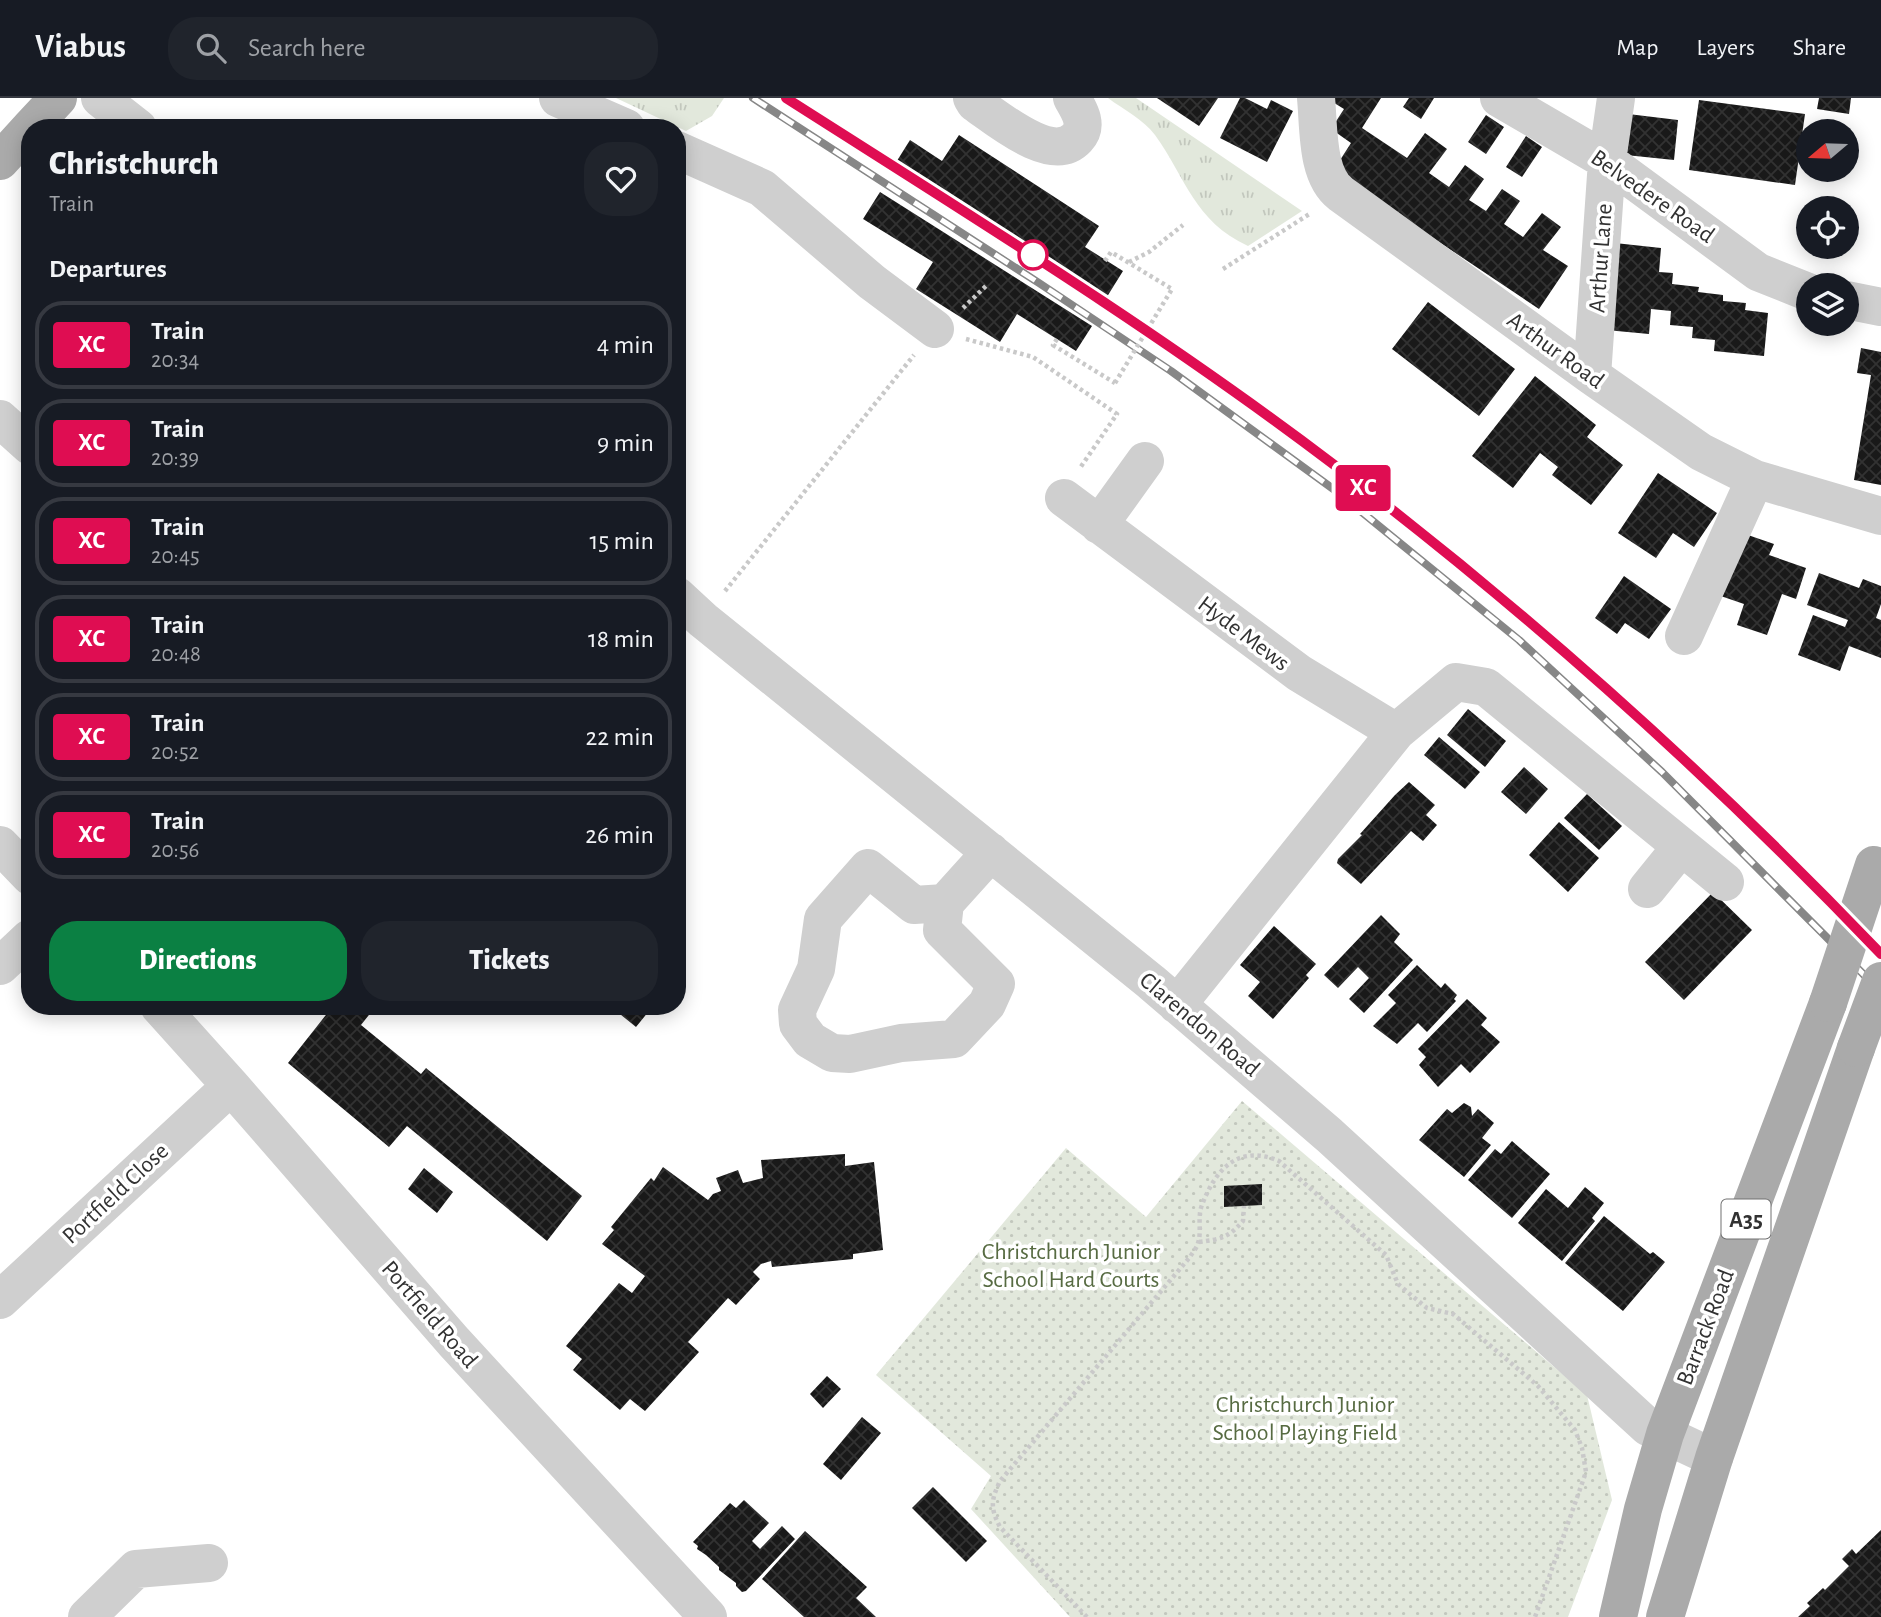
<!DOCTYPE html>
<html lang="en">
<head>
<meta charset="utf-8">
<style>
	:root { --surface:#171b24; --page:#20242c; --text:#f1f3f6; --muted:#9ea1a6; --line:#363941; --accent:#0b8043 }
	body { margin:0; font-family:"Alegreya Sans",sans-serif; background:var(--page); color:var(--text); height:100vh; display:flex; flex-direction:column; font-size:26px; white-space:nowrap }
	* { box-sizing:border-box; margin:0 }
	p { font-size:23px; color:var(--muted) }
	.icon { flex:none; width:38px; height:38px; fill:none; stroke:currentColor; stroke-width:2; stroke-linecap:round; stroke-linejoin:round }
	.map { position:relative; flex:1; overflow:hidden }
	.panel { position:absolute; left:21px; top:21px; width:665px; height:896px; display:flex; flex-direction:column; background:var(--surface); border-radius:28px; box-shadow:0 4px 18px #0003 }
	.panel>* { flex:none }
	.badge { padding:0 14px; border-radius:5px; font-size:24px; line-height:46px }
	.needle { width:46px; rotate:251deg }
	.tools { position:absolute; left:1796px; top:21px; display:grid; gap:14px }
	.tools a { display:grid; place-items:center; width:63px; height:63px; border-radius:50%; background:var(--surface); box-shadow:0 4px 18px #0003; font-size:35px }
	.map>.badge { position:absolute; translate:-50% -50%; box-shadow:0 0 0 4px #fff }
	h2 { padding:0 28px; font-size:26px; line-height:63px }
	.round { display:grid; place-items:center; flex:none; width:74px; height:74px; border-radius:28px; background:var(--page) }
	.headline { display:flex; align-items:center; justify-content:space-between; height:119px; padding:0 28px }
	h1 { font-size:33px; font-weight:800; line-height:52px }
	.action { display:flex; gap:14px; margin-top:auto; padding:14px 28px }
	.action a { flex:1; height:80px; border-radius:28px; background:var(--accent); color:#fff; font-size:28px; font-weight:800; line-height:80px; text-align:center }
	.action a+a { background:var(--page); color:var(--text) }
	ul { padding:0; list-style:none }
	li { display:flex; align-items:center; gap:21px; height:88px; margin:0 14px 10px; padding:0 14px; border:4px solid var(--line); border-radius:28px }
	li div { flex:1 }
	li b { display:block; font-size:26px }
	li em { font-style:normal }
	li .badge { min-width:77px; font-weight:700; text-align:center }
	header { display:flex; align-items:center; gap:42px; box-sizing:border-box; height:98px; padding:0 35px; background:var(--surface); border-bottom:2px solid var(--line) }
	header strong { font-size:33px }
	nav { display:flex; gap:38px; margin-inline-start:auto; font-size:24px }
	.search { width:490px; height:63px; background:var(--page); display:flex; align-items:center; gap:18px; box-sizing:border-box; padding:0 24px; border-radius:28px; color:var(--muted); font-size:26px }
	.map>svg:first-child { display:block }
	.grass { fill:url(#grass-tufts) }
	.park { fill:url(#park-dots) }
	.building { fill:url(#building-cross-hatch) }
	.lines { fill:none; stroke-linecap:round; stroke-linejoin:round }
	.path { stroke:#c9c9c9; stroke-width:4.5; stroke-dasharray:3.5 3.5; stroke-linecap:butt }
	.minor { stroke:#cfcfcf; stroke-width:38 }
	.major { stroke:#aaa; stroke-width:38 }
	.rail-casing { stroke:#878787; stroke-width:8 }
	.rail { stroke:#fff; stroke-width:5; stroke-dasharray:16; stroke-linecap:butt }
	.path-bridge { stroke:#c9c9c9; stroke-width:4.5; stroke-dasharray:3.5 3.5; stroke-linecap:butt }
	.major-bridge { stroke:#aaa; stroke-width:38 }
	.line-casing { stroke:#fff; stroke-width:16 }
	.line { stroke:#df0d52; stroke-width:10 }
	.stop-dot { fill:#fff; stroke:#df0d52; stroke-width:3.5 }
	.labels { text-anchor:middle; stroke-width:7; stroke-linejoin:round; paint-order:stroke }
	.shield { fill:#fff; stroke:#707070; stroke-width:2 }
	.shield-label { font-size:23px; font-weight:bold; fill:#323232 }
	.street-label { font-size:24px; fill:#323232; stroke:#fff }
	.park-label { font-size:24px; fill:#576b42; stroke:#fff }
</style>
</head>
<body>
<header>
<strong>Viabus</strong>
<div class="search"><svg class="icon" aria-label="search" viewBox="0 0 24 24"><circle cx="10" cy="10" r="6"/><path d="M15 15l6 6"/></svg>Search here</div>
<nav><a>Map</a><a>Layers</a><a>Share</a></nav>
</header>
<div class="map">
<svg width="1881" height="1519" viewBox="0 0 1881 1519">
	<defs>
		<pattern id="grass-tufts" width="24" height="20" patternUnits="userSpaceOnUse" patternTransform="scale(1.75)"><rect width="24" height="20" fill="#e2e8dc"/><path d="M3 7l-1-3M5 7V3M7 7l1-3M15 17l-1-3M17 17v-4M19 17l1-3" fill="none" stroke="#c2c7bd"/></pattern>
		<pattern id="park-dots" width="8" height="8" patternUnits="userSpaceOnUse" patternTransform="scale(1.75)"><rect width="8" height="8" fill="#e2e8dc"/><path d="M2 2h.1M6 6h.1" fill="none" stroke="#c2c7bd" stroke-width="1.8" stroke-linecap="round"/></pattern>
		<pattern id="building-cross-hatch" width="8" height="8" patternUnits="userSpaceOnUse" patternTransform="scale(1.75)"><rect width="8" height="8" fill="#191919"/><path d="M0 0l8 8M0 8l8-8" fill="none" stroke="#323232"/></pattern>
	</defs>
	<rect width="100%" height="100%" fill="#fff"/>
	<!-- grass -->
	<path class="grass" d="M 616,0 L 724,0 L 712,18 L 686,33 Z
		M 1108,0 L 1136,0 L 1302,113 L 1248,148 C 1194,123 1186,80 1155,37 C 1143,21 1124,12 1108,0 Z"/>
	<!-- park -->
	<path class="park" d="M 1242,1003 L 1587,1297 L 1612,1402 L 1568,1519 L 1070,1519 L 971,1411 L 991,1378 L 876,1277 L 1066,1050 L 1146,1119 Z"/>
	<!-- building -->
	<path class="building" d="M 1157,0 L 1218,0 L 1199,28 Z
		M 1240,0 L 1245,0 L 1267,11 L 1271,2 L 1293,13 L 1267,64 L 1220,40 Z
		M 1326,0 L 1381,0 L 1362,30 L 1407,60 L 1425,35 L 1447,51 L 1429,75 L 1449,89 L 1465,67 L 1484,81 L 1469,102 L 1486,113 L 1502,91 L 1520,103 L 1504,126 L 1523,139 L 1542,115 L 1561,129 L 1543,152 L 1568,168 L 1539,211 L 1333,73 L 1351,45 L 1331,31 L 1344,11 Z
		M 1409,0 L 1434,0 L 1421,21 L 1403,9 Z
		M 1819,0 L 1851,0 L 1849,16 L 1817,11 Z
		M 1699,2 L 1805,16 L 1795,87 L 1689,72 Z
		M 1620,15 L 1678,22 L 1674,62 L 1616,56 Z
		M 1486,17 L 1504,29 L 1486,56 L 1468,44 Z
		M 959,37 L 1099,128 L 1085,149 L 1123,173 L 1105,202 L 895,66 L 910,42 L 942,63 Z
		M 1526,38 L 1542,49 L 1522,79 L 1506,69 Z
		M 880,94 L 1092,228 L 1076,253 L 1017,216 L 1000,244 L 916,191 L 933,164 L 863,121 Z
		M 1615,145 L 1661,150 L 1659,174 L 1673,175 L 1672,186 L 1699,189 L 1698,194 L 1723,197 L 1723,203 L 1746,205 L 1745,212 L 1768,215 L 1764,258 L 1714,253 L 1715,242 L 1692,240 L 1693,229 L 1670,227 L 1671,213 L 1651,211 L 1649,236 L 1606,232 Z
		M 1428,204 L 1515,271 L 1479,318 L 1392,251 Z
		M 1861,250 L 1881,254 L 1881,387 L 1854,382 L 1871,277 L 1857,275 Z
		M 1535,278 L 1596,327 L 1587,339 L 1623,367 L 1591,407 L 1552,377 L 1558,369 L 1540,355 L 1513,390 L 1472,358 Z
		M 1658,375 L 1717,415 L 1694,449 L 1673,435 L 1656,460 L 1618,435 Z
		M 1748,437 L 1774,446 L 1769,457 L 1806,470 L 1796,501 L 1782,496 L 1767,537 L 1737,527 L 1744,506 L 1712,495 Z
		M 1819,475 L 1859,490 L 1863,481 L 1881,488 L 1881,506 L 1876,520 L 1881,522 L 1881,560 L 1849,548 L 1840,573 L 1798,557 L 1813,517 L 1845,529 L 1848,522 L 1807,507 Z
		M 1624,478 L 1671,511 L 1649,541 L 1625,525 L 1617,536 L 1595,520 Z
		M 1468,611 L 1506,643 L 1485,669 L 1447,637 Z
		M 1439,639 L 1480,674 L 1465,691 L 1424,657 Z
		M 1524,669 L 1548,691 L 1526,716 L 1501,694 Z
		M 1409,684 L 1435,707 L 1426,717 L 1437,727 L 1423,743 L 1411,733 L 1361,786 L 1337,765 L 1338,761 L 1362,737 L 1360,736 L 1395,697 Z
		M 1587,696 L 1622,728 L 1599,752 L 1564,720 Z
		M 1559,724 L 1599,760 L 1568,794 L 1529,757 Z
		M 1713,794 L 1752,832 L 1684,902 L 1645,864 Z
		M 1381,817 L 1400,836 L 1394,844 L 1413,862 L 1364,915 L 1349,901 L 1369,880 L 1358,869 L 1338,890 L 1324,877 Z
		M 1274,828 L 1316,866 L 1306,877 L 1309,880 L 1273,921 L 1248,898 L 1260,884 L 1240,867 Z
		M 1417,867 L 1441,890 L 1445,885 L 1457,897 L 1454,901 L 1456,903 L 1427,934 L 1418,925 L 1397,946 L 1373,928 L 1396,905 L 1388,897 Z
		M 1467,901 L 1487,920 L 1481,927 L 1500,944 L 1470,975 L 1461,966 L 1438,989 L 1419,967 L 1426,959 L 1418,951 Z
		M 333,908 L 376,908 L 361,927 L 421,976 L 426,970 L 582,1098 L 547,1143 L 407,1028 L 389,1049 L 288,965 Z
		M 610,908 L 653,908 L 636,929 Z
		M 1464,1005 L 1471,1009 L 1472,1018 L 1478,1011 L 1494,1025 L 1482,1040 L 1491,1047 L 1464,1079 L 1419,1042 L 1447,1011 L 1452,1015 Z
		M 1512,1043 L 1550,1076 L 1512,1120 L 1468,1082 L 1495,1051 L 1501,1056 Z
		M 845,1056 L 845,1068 L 874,1064 L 883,1152 L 853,1156 L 853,1161 L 772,1169 L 771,1163 L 761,1166 L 753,1174 L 760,1181 L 736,1207 L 728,1200 L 688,1244 L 699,1254 L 645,1313 L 630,1301 L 620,1312 L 573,1272 L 582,1261 L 566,1248 L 619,1185 L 632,1195 L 645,1178 L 602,1146 L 614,1132 L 611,1129 L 651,1080 L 654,1083 L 663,1069 L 708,1102 L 713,1096 L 721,1093 L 716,1080 L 738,1072 L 743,1085 L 763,1080 L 761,1062 Z
		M 424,1070 L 453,1094 L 437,1115 L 408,1091 Z
		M 1262,1086 L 1262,1107 L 1224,1109 L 1224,1088 Z
		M 1585,1089 L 1604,1105 L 1592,1120 L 1595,1123 L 1562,1163 L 1518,1125 L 1546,1091 L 1568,1110 Z
		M 1604,1118 L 1650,1156 L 1653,1154 L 1665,1164 L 1623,1213 L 1565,1165 Z
		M 827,1278 L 841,1291 L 823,1310 L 810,1296 Z
		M 862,1319 L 881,1335 L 841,1382 L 823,1366 Z
		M 933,1389 L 987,1443 L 966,1464 L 912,1410 Z
		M 744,1402 L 769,1425 L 752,1443 L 760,1451 L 782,1428 L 795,1441 L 746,1493 L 742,1494 L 736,1488 L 736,1485 L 719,1472 L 719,1469 L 706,1457 L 697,1451 L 698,1448 L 693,1444 L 730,1405 L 736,1410 Z
		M 1881,1432 L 1881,1519 L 1798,1519 L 1810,1508 L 1807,1505 L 1823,1490 L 1825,1492 L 1849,1468 L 1842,1461 L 1852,1451 L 1856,1456 Z
		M 805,1433 L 867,1489 L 856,1500 L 876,1519 L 804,1519 L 762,1481 Z"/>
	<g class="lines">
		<!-- path -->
		<path class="path" d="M 1105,163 L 1111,154 L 1172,191
			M 1129,164 L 1149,154 L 1183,127
			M 1223,171 L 1311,115
			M 963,210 L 986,188
			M 966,241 L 1033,259 L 1117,316 L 1080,370
			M 1057,241 L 1053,247 L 1115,285
			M 725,493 L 914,257
			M 1199,1144 C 1221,1141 1228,1140 1243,1123 L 1244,1108
			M 1087,1519 L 1000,1429 C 990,1410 991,1402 1000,1383 L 1190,1159 C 1192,1155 1197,1150 1198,1145 C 1202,1134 1197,1119 1202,1107 C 1216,1070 1239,1046 1279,1063 L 1386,1157 L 1398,1186 L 1411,1197 L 1427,1210 L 1453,1216 L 1538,1288 L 1575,1332 L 1582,1350 L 1586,1374 L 1535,1519"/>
		<!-- minor -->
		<path class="minor" d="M 100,0 L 138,30
			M 558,0 L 626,30
			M 972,0 L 975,5 C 997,20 1052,67 1077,40 C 1089,27 1079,12 1072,0
			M 1316,0 C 1319,30 1316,77 1341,96 L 1592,278 L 1701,354 L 1755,381 L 1881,418
			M 1499,0 L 1607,63 L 1758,174 L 1808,194
			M 677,52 L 762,90 L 872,184 L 935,231
			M 1846,202 L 1881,209
			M 1592,278 L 1607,63 L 1616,0
			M 0,321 L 30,348
			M 1064,400 L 1299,575 L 1396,634 L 1456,584 L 1486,589 L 1725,784
			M 1099,427 L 1145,363
			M 677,498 L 703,522 L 1151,884 L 1329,1037 L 1648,1329 L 1714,1360
			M 1684,538 L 1755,381
			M 0,747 L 30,778
			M 1647,791 L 1681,749
			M 945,805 L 914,807 L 868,770 L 823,821 L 816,871 L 797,912 L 798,926 L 810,942 L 832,955 L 850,956 L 901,945 L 954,941 L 987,906 L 996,886 L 942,832 L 945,805 L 991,754
			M 0,868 L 30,840
			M 1177,907 L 1396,634
			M 159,908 L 231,988 L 454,1244 L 708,1519
			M 0,1202 L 231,988
			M 87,1519 L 136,1471 L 209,1465"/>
		<!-- major -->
		<path class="major" d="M 30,30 L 58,0
			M 0,63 L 30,30
			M 1618,1519 L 1643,1411 L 1665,1336 L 1828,905
			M 1665,1519 L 1714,1360 L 1856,950"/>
		<defs>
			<path id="rail" d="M 753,0 L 1039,185 L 1171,273 L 1336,393 L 1519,542 L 1662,674 L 1881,894
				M 786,0 C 971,118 1158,233 1333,366 C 1529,514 1712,679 1881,856"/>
		</defs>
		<!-- rail casing -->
		<use href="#rail" class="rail-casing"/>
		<!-- rail -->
		<use href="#rail" class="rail"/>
		<!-- path-bridge -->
		<path class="path-bridge" d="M 1115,285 L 1172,191"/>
		<!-- major-bridge -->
		<path class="major-bridge" d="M 1828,905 L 1874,767
			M 1856,950 L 1881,883"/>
	</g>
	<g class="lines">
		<defs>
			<path id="line" d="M 786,0 C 971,118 1158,233 1333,366 C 1528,514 1712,679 1881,856"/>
		</defs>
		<!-- line casing -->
		<use href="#line" class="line-casing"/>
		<!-- line -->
		<use href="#line" class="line"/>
	</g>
	<!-- markers -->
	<circle class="stop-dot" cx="1033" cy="157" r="14"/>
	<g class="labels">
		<!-- shield labels -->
		<rect class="shield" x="1721.5" y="1101.5" width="49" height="39" rx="5"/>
		<g class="shield-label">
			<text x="1746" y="1129">A35</text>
		</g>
		<!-- street labels -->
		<g class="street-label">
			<text transform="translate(1653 98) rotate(35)" y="8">Belvedere Road</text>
			<text transform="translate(1600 160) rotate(-86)" y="8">Arthur Lane</text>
			<text transform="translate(1556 252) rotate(36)" y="8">Arthur Road</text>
			<text transform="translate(1244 535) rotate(37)" y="8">Hyde Mews</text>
			<text transform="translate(1200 926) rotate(40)" y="8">Clarendon Road</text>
			<text transform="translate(115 1095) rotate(-43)" y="8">Portfield Close</text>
			<text transform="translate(430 1216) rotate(49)" y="8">Portfield Road</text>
			<text transform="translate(1705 1229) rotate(-69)" y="8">Barrack Road</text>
		</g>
		<!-- park labels -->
		<g class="park-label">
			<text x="1071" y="1161">Christchurch Junior<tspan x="1071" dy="28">School Hard Courts</tspan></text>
			<text x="1305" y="1314">Christchurch Junior<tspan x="1305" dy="28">School Playing Field</tspan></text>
		</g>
	</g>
</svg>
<div class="tools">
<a><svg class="needle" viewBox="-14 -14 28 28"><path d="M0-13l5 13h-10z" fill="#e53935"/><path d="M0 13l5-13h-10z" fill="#9ea1a6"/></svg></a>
<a><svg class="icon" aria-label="locate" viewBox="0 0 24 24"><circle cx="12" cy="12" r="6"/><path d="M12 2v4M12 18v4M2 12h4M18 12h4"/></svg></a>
<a><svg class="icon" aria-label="layers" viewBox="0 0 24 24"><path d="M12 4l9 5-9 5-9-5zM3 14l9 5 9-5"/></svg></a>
</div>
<b class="badge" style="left:1363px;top:390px;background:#df0d52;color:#fff">XC</b>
<section class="panel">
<div class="headline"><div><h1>Christchurch</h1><p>Train</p></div><a class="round"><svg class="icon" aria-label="heart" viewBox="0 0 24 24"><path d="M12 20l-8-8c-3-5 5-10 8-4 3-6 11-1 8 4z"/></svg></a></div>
<h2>Departures</h2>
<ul>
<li><span class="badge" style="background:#df0d52;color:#fff">XC</span><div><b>Train</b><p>20:34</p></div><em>4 min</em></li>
<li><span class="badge" style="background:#df0d52;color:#fff">XC</span><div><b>Train</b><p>20:39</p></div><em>9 min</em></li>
<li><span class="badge" style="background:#df0d52;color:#fff">XC</span><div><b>Train</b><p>20:45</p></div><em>15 min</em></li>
<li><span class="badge" style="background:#df0d52;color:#fff">XC</span><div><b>Train</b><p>20:48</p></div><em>18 min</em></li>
<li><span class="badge" style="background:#df0d52;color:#fff">XC</span><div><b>Train</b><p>20:52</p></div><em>22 min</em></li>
<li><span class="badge" style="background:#df0d52;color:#fff">XC</span><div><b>Train</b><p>20:56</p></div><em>26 min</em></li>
</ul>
<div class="action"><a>Directions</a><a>Tickets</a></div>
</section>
</div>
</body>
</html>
